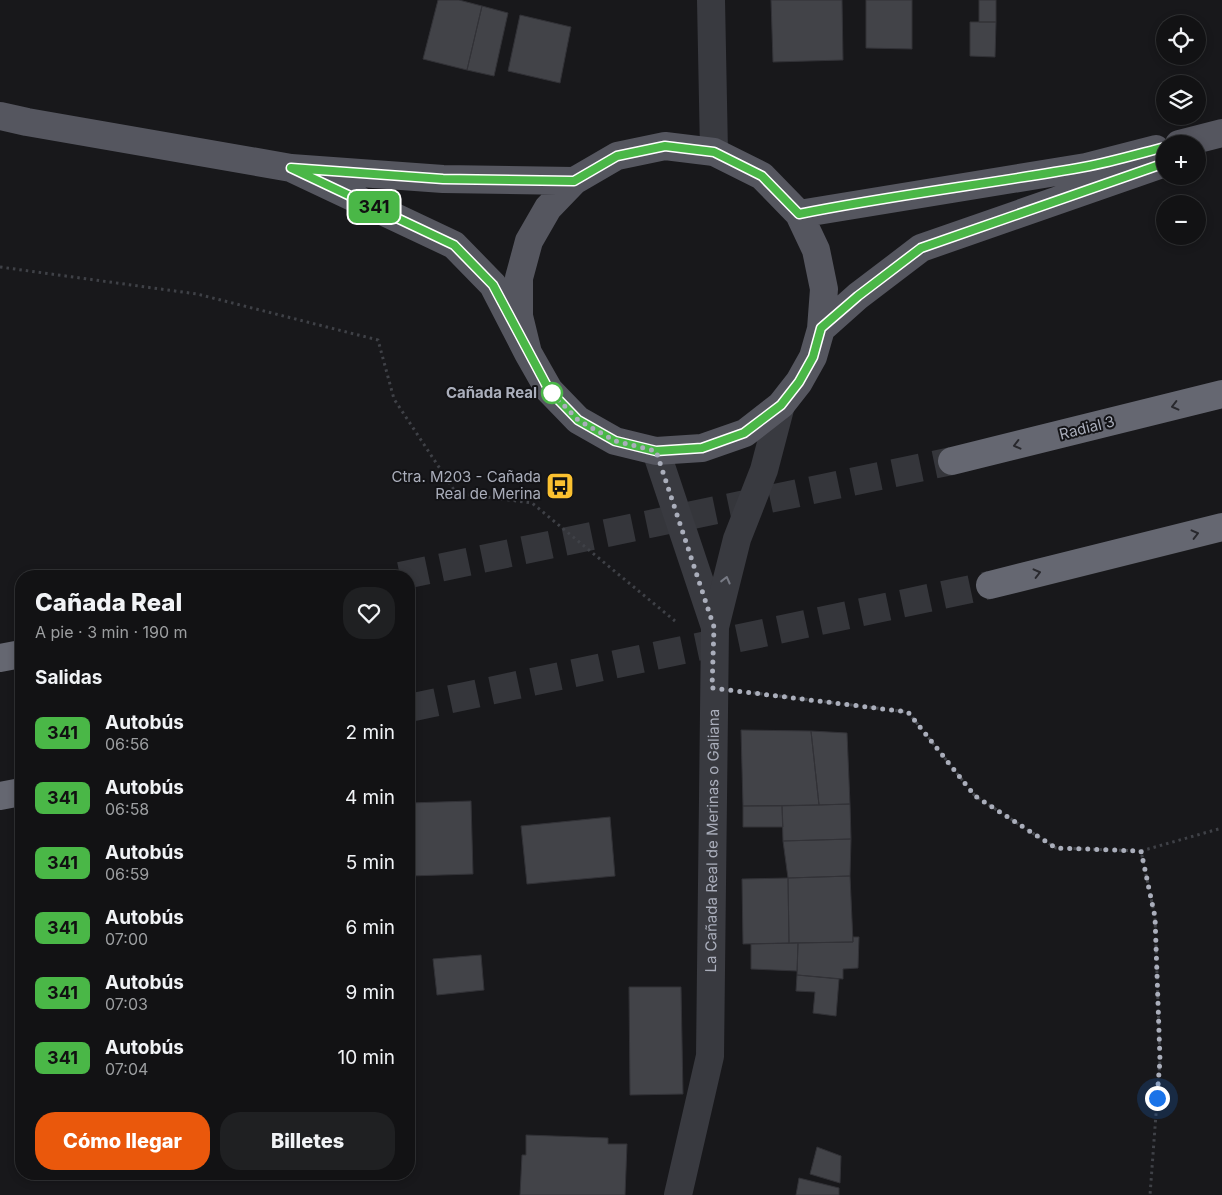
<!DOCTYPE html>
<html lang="es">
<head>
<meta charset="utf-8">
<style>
	:root { --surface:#121214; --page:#1f2022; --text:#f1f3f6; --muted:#9c9ea0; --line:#313234; --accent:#ea580c }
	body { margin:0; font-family:Inter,sans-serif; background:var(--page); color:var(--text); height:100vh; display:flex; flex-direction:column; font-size:19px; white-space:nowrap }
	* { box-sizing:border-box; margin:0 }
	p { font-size:16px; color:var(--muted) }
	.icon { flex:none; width:28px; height:28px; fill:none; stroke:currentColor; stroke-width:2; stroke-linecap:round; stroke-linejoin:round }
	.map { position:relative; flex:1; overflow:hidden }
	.side { position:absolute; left:15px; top:570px; width:400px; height:610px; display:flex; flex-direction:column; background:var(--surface); border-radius:20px; box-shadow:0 2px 8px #0003,0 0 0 1px var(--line) }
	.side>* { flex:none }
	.badge { padding:0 10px; border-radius:8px; font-size:18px; line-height:32px }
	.fabs { position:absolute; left:1156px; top:15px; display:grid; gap:10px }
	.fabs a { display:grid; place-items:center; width:50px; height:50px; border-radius:50%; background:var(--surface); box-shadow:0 2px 8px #0003,0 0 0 1px var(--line); font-size:25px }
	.you { position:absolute; width:25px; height:25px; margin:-12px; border:4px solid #fff; border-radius:50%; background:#1a73e8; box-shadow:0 0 0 8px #1a73e833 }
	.map>.badge { position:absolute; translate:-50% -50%; box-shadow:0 0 0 2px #fff }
	h2 { padding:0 20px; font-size:19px; line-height:45px }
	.round { display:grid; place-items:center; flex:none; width:52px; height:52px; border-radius:20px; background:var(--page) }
	.headline { display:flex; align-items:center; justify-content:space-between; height:85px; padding:0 20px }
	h1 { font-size:24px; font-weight:800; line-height:38px }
	.action { display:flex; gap:10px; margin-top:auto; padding:10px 20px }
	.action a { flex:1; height:58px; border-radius:20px; background:var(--accent); color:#fff; font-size:20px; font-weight:800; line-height:58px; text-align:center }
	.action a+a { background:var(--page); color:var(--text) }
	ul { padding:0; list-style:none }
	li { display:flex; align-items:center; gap:15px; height:65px; padding:0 20px }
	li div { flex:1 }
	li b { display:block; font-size:19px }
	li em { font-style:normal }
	li .badge { min-width:55px; font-weight:700; text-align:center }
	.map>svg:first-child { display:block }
	.building { fill:#424348; stroke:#323237 }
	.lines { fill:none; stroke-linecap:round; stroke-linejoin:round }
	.highway-tunnel { stroke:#35363b; stroke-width:28; stroke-dasharray:28 14; stroke-linecap:butt }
	.path { stroke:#3f4147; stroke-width:3; stroke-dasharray:2.5 4; stroke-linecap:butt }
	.street { stroke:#393a40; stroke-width:28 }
	.primary { stroke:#55565f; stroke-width:28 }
	.highway { stroke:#656771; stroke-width:28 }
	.oneway { stroke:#28282d }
	.oneway2 { stroke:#777a84 }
	.line-casing { stroke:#fff; stroke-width:11 }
	.line { stroke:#4ab747; stroke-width:8 }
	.walk { stroke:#aaaebb; stroke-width:5; stroke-dasharray:0 9 }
	.stop-dot { fill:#fff; stroke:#4ab747; stroke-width:2.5 }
	.labels { text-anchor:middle; stroke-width:4; stroke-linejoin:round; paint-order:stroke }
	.stop-label { font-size:15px; font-weight:bold; fill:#aaaebb; stroke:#131316; text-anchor:end }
	.street-label { font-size:15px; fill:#aaaebb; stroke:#131316 }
	.poi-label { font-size:15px; fill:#aaaebb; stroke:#131316; text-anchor:end }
</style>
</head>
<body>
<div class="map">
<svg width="1222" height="1195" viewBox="0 0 1222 1195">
	<rect width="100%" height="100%" fill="#18181b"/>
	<!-- building -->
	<path class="building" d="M 438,0 L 459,0 L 482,6 L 467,70 L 423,59 Z
		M 771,0 L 842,0 L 843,60 L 773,62 Z
		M 866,0 L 912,0 L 912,49 L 866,48 Z
		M 979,0 L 996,0 L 996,22 L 979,22 Z
		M 482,6 L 508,13 L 494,76 L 467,70 Z
		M 520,15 L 571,27 L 560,83 L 508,71 Z
		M 970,22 L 996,22 L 995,57 L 970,56 Z
		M 741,730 L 811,731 L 819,805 L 743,806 Z
		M 811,731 L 847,733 L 850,804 L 819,805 Z
		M 471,801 L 473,874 L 409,876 L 409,803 Z
		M 850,804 L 851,839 L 783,841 L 782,806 Z
		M 743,806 L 782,806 L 783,827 L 743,827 Z
		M 610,817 L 615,876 L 527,884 L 521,826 Z
		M 851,839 L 850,876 L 788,878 L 783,841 Z
		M 850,876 L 853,942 L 789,943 L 788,878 Z
		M 788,878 L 789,943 L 743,944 L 742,879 Z
		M 853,937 L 859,937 L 858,968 L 843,969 L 843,979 L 797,975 L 798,943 L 853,942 Z
		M 798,943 L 797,971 L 751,969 L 751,944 Z
		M 481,955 L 484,990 L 437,995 L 433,959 Z
		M 797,975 L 839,979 L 836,1016 L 813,1013 L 815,992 L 796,991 Z
		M 629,987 L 681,987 L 683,1094 L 630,1095 Z
		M 526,1135 L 608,1138 L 608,1144 L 627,1144 L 625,1195 L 520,1195 L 522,1155 L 526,1155 Z
		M 817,1147 L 841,1156 L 840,1183 L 810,1174 Z
		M 799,1178 L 839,1188 L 839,1195 L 796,1195 Z"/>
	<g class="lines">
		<!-- highway-tunnel -->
		<path class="highway-tunnel" d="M 400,576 L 952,461
			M 409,708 L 990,585"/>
		<!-- path -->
		<path class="path" d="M 0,267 L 197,294 L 378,340 L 394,399 L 456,493 L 532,503 L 675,621
			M 747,692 L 908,712 L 975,796 L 1056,848 L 1141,851 L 1155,917 L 1160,1060 L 1150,1195
			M 1141,851 L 1222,828"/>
		<!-- street -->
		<g class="street">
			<path d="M 711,0 L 714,152"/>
			<path d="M 656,451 L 715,627"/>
			<path id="s1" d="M 678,1195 L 710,1056 L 715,627 L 737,539 L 764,470 L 781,405"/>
		</g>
		<!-- primary -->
		<path class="primary" d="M 0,116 L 27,122 L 291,168 L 443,179 L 574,181
			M 1179,144 L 1222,133
			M 291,168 L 454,245 L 493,285 L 528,353 L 549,390 L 578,420 L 615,441 L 656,451 L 702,448 L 745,433 L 781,405 L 799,382 L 813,357 L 821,329 L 824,289 L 816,250 L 799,214 L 762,176 L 714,152 L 665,146 L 617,156 L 574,181 L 548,208 L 529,241 L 519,278 L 519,316 L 528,353
			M 799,214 L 1086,167 L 1156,149
			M 821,329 L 858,296 L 921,248 L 1165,163"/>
		<!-- highway -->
		<path class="highway" d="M 952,461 L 1222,394
			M 990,585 L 1222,527
			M 0,658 L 21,654
			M 0,796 L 21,792"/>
	</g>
	<!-- one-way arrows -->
	<defs><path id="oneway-chevron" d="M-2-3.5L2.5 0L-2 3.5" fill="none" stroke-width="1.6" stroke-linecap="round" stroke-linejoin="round" transform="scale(1.25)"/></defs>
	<g class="oneway">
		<use href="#oneway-chevron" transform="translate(1175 406) rotate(166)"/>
		<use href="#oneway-chevron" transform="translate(1017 445) rotate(166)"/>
		<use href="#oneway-chevron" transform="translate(1195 534) rotate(-14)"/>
		<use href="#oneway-chevron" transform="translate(1037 573) rotate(-14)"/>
	</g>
	<use class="oneway2" href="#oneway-chevron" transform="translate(726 580) rotate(-76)"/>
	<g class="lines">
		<defs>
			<path id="line" d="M 1165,147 C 1138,154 1111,162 1084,167 C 989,184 893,195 799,214 L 762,176 L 714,152 L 665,146 L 617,156 L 574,181 L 443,179 L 291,168 L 454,245 L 493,285 L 549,390 L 578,420 L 615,441 L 656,451 L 702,448 L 744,433 L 781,405 L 799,382 L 813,357 L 821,328 L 858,296 L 921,248 L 1165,163"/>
		</defs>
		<!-- line casing -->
		<use href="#line" class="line-casing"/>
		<!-- line -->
		<use href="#line" class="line"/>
		<!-- walk -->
		<path class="walk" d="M 552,393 L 549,390 L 578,420 L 615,441 L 656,451 L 714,627 L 712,688 L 908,712 L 975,796 L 1056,848 L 1141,851 L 1155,917 L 1160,1060 L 1157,1098"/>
	</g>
	<!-- icons -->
	<defs>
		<symbol id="bus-square" viewBox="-11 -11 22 22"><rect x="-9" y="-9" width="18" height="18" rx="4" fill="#fbc130" stroke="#131316"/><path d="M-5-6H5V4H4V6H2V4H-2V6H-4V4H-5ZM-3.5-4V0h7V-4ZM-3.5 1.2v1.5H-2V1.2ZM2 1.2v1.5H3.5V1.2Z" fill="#111"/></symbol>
	</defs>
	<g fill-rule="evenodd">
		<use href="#bus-square" x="544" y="470" width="32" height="32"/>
	</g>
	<!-- markers -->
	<circle class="stop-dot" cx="552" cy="393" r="10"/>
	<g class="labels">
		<!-- stop labels -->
		<g class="stop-label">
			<text x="537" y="398">Cañada Real</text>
		</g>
		<!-- street labels -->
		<g class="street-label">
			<text transform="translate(1087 428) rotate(-14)" y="5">Radial 3</text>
			<text dy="5" stroke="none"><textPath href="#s1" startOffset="358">La Cañada Real de Merinas o Galiana</textPath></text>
		</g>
		<!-- poi labels -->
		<g class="poi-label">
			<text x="541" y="482">Ctra. M203 - Cañada<tspan x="541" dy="17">Real de Merina</tspan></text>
		</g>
	</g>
</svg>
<div class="fabs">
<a><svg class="icon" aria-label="locate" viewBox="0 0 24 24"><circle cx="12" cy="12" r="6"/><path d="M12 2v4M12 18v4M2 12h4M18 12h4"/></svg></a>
<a><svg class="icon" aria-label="layers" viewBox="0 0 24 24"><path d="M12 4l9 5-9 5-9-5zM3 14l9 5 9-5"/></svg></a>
<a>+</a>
<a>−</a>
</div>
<div class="you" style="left:1157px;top:1098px"></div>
<b class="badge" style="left:374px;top:207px;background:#4ab747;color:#111">341</b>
<section class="side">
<div class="headline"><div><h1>Cañada Real</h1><p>A pie · 3 min · 190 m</p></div><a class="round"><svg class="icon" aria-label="heart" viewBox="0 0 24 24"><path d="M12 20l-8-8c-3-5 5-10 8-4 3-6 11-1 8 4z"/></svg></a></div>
<h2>Salidas</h2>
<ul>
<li><span class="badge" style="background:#4ab747;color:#111">341</span><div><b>Autobús</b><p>06:56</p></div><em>2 min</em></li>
<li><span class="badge" style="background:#4ab747;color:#111">341</span><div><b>Autobús</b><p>06:58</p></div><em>4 min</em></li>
<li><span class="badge" style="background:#4ab747;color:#111">341</span><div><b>Autobús</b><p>06:59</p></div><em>5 min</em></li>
<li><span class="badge" style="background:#4ab747;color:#111">341</span><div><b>Autobús</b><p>07:00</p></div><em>6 min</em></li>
<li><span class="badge" style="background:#4ab747;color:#111">341</span><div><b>Autobús</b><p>07:03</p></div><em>9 min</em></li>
<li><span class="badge" style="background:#4ab747;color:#111">341</span><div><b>Autobús</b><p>07:04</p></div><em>10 min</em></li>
</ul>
<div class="action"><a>Cómo llegar</a><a>Billetes</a></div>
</section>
</div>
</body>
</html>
